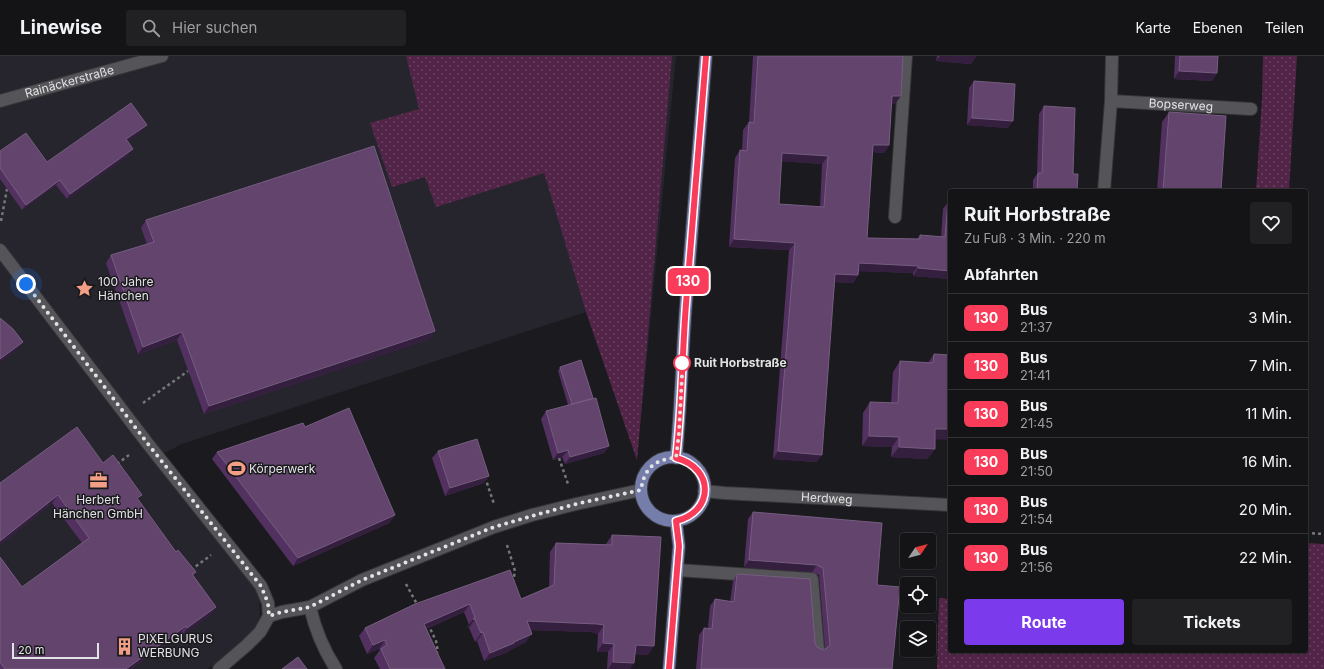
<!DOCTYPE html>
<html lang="de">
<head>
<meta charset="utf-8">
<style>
	:root { --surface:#141416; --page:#212123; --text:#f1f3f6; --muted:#9d9ea1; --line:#333335; --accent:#7c3aed }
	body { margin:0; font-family:Inter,sans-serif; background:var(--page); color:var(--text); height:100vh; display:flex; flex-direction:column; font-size:15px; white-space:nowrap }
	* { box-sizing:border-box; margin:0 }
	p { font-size:13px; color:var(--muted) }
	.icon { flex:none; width:22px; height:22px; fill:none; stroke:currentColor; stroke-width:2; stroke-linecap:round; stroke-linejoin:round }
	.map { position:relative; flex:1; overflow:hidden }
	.drawer { position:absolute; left:948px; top:133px; width:360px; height:464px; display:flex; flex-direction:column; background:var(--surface); border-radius:4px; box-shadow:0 1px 3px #0004,0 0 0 1px var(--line) }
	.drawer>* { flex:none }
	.badge { padding:0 8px; border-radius:6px; font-size:14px; line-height:26px }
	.needle { width:26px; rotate:55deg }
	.fabs { position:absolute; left:900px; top:477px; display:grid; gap:8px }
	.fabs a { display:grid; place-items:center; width:36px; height:36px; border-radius:4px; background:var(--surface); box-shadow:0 1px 3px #0004,0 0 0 1px var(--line); font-size:20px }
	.scale { position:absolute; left:12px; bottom:10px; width:87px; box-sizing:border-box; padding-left:4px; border:2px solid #e3e3e5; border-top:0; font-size:11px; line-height:14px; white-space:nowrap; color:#e3e3e5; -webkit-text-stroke:3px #1b1a1e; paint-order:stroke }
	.you { position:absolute; width:20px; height:20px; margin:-10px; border:3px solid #fff; border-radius:50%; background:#1a73e8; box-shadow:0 0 0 6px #1a73e833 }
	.map>.badge { position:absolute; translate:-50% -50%; box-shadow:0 0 0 2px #fff }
	h2 { padding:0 16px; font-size:15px; line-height:36px }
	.round { display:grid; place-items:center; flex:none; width:42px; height:42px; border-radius:4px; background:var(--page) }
	.summary { display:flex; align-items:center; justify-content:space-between; height:68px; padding:0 16px }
	h1 { font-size:19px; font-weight:700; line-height:30px }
	.cta { display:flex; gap:8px; margin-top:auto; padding:8px 16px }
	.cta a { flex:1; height:46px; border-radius:4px; background:var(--accent); color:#fff; font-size:16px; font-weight:700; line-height:46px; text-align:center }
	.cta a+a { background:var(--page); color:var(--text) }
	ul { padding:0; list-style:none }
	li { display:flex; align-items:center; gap:12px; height:48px; padding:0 16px; border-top:1px solid var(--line) }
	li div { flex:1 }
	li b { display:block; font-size:15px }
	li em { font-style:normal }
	li .badge { min-width:44px; font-weight:700; text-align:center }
	header { display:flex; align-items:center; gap:24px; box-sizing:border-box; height:56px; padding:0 20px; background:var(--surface); border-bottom:1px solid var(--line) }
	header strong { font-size:19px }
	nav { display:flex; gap:22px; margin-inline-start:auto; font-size:14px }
	.search { width:280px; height:36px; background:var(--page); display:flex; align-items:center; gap:10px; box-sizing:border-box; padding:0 14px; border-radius:4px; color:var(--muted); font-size:15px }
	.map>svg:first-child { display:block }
	.built { fill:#26252d }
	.green { fill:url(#green-dots) }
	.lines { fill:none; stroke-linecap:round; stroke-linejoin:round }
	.minor-casing { stroke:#373739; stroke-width:14 }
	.major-casing { stroke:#373739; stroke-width:14 }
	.path { stroke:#777679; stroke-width:2.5; stroke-dasharray:3 3; stroke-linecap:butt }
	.minor { stroke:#555458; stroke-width:12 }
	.major { stroke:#757dab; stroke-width:12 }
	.wall { fill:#52305f; fill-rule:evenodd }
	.shaded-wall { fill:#351f3f }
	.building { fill:#62446d; stroke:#765d80; fill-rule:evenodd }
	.line-casing { stroke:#fff; stroke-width:9 }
	.line { stroke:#f83c5a; stroke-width:6 }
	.walk { stroke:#e3e3e5; stroke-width:4; stroke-dasharray:0 7.2 }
	.stop-dot { fill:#fff; stroke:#f83c5a; stroke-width:2 }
	.labels { text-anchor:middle; stroke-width:3; stroke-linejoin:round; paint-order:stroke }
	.street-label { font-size:12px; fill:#e3e3e5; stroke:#1b1a1e }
	.poi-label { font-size:12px; fill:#e3e3e5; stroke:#1b1a1e; text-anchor:start }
	.stop-label { font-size:12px; font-weight:bold; fill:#e3e3e5; stroke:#1b1a1e; text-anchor:start }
</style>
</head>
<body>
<header>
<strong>Linewise</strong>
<div class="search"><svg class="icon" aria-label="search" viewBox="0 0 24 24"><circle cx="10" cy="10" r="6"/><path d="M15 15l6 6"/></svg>Hier suchen</div>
<nav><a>Karte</a><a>Ebenen</a><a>Teilen</a></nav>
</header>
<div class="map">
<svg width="1324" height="613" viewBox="0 0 1324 613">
	<defs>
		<pattern id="green-dots" width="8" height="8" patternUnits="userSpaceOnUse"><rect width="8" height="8" fill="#522448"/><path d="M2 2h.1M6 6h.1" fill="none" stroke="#6b4462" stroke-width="1.8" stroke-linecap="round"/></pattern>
	</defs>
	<rect width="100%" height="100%" fill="#1b1a1e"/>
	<!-- built -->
	<path class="built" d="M 0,0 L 676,0 L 637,404 L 586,256 L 182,388 L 155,402 L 259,535 L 260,567 L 243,588 L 208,613 L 0,613 Z"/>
	<!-- green -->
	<path class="green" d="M 406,0 L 672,0 L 637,404 L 586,256 L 544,117 L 436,151 L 425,121 L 392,131 L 370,67 L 419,53 Z
		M 1263,0 L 1297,0 L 1289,135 L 1256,135 L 1262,43 Z
		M 1306,487 L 1324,488 L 1324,613 L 937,613 L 939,542 L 950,543 L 950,595 L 1306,595 Z"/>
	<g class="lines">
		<defs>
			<g id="minor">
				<path id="s1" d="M 0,45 L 162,0"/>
				<path id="s2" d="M 1111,45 L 1251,53"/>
				<path d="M 1104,135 L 1111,45 L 1112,0"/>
				<path d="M 895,161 L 906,0"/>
				<path d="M 0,194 L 148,388 L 261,530 L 268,547 L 269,560"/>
				<path id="s3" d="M 704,435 L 724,437 L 950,449"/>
				<path d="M 677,514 L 812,523 L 818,593"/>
				<path d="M 310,551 C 315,573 323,593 336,613"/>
				<path d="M 219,613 L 247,589 L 260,576 L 269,560 L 282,556 L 310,551 L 362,524 L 494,471 L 532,459 L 576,448 L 641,434"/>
			</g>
			<path id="major" d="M641 433a32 32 0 1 1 64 0a32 32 0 1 1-64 0Z
				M 676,402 C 681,351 682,299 686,248 C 692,165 700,83 706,0
				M 669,613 L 679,490 L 676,465"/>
		</defs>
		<!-- minor casing -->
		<use href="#minor" class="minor-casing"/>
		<!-- major casing -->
		<use href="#major" class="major-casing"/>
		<!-- path -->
		<path class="path" d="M 1,165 L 7,133
			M 143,347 L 188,315
			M 559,402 L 568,428
			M 117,408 L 129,399
			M 485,421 L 494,448
			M 1306,477 L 1324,478
			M 507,489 L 515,515 L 513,526
			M 191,514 L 211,499
			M 406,528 L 418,550
			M 428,568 L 436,585 L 438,596 L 435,598"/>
		<!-- minor -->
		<use href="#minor" class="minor"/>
		<!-- major -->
		<use href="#major" class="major"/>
	</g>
	<!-- wall -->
	<path class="wall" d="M 753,0 L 903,0 L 895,48 L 891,47 L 889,89 L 884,97 L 873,96 L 867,182 L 917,183 L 920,179 L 941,181 L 943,153 L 948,146 L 950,146 L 950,223 L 913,220 L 913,217 L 859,215 L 858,219 L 853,227 L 835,226 L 817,406 L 773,403 L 789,194 L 729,191 L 735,102 L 740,94 L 742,95 L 743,74 L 749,66 ZM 781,105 L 822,108 L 820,151 L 779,148 Z
		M 937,0 L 976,0 L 971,8 L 936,5 Z
		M 1175,0 L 1218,0 L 1217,17 L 1212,25 L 1174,23 Z
		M 974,25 L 1008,72 L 967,69 L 969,32 Z
		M 1044,50 L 1073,118 L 1077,135 L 1033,135 L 1033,124 L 1037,118 L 1039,58 Z
		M 1169,56 L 1221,135 L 1157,135 L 1162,66 Z
		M 143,74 L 127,85 L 129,99 L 67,143 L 56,129 L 22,154 L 0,123 L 0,95 L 47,106 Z
		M 146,164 L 430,283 L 204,358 L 177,284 L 138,298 L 106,207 L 111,199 L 147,188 L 141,172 Z
		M 934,298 L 935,393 L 927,403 L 891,401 L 892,391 L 862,390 L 863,357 L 870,346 L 891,347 L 893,316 L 900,305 L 928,307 Z
		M 560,311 L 593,342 L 609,390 L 604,397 L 565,408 L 562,401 L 553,404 L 541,363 L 546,355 L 568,349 L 558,315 Z
		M 438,395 L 489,420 L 484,427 L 445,440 L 432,402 Z
		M 217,396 L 395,459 L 389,467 L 293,510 L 212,403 Z
		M 103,407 L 138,444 L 176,496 L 196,516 L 193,520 L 216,551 L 210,559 L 182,580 L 180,577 L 131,613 L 0,613 L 0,501 L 22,531 L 82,487 L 52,447 L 0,489 L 0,427 Z
		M 753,456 L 877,529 L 892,613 L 696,613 L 699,579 L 704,572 L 708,572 L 710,550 L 715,543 L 730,546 L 733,525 L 737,518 L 815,587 L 817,591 L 823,594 L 825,593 L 819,519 L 812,516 L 744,511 L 748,463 Z
		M 612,479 L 648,599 L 635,598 L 630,613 L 607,613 L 608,596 L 597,596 L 598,578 L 591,576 L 531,574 L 526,586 L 510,594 L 508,596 L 484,605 L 477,585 L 475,586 L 469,572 L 467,571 L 469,569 L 464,556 L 426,573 L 445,613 L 380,613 L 374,602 L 380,594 L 379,593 L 367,598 L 359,580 L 365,572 L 415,548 L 521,543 L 549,531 L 550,496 L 556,487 L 606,489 L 606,488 Z"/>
	<!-- shaded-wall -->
	<path class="shaded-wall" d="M 940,0 L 976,0 L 971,8 L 936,5 Z
		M 1179,15 L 1217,17 L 1212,25 L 1174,23 Z
		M 892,40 L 901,40 L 895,48 L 887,47 Z
		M 972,62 L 1013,65 L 1008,72 L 967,69 Z
		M 147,69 L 143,74 L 122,89 L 126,83 Z
		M 873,89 L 889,89 L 884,97 L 868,96 Z
		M 133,93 L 129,99 L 67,143 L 70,138 Z
		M 782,97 L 828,100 L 822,108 L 777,105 Z
		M 60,124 L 56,129 L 22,154 L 26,149 Z
		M 734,183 L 795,187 L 789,194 L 729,191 Z
		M 859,207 L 918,210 L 913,217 L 854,215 Z
		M 918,212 L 950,215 L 950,223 L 913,220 Z
		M 835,218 L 858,219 L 853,227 L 830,226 Z
		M 435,275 L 430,283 L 204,358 L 209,350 Z
		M 182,276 L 177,284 L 138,298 L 143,291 Z
		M 23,286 L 17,294 L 0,307 L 0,303 Z
		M 935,373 L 950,373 L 950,384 L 928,383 Z
		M 869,380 L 899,381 L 892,391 L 862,390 Z
		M 609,390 L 604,397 L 565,408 L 570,401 Z
		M 899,391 L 935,393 L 927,403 L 891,401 Z
		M 568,394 L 562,401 L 553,404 L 558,397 Z
		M 778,395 L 822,399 L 817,406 L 773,403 Z
		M 489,420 L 484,427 L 445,440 L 450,432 Z
		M 58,439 L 52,447 L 0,489 L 0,485 Z
		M 395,459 L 389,467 L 293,510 L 298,502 Z
		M 749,504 L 817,509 L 812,516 L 744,511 Z
		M 470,548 L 464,556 L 418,576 L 424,568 Z
		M 216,551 L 210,559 L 182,580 L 187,572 Z
		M 473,563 L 475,563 L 469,572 L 467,571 Z
		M 527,565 L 597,568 L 604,569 L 598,578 L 591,576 L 521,574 Z
		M 186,570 L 180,577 L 131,613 L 126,613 Z
		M 483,576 L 477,585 L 475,586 L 481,577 Z
		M 532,578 L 526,586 L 510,594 L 508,596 L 484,605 L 490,597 Z
		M 385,584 L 379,593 L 367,598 L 373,589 Z
		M 603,587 L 614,588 L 608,596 L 597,596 Z
		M 636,589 L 654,590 L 648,599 L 629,598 Z
		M 613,606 L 634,607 L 630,613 L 608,613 Z"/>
	<!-- building -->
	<path class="building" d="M 758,0 L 903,0 L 901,40 L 892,40 L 889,89 L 873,89 L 867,182 L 920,183 L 920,179 L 945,181 L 948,146 L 950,146 L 950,215 L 918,212 L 918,210 L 859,207 L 858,219 L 835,218 L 822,399 L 778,395 L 795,187 L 734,183 L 740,94 L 747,95 L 749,66 L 754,67 ZM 782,97 L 828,100 L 824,151 L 779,148 Z
		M 1180,0 L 1218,0 L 1217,17 L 1179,15 Z
		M 974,25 L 1015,28 L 1013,65 L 972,62 Z
		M 131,47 L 147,69 L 126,83 L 133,93 L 70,138 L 60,124 L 26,149 L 0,112 L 0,95 L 26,77 L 47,106 Z
		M 1044,50 L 1075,52 L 1073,118 L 1078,118 L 1077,135 L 1037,135 L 1038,117 L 1042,117 Z
		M 1169,56 L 1226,60 L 1221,135 L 1163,135 Z
		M 374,90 L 435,275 L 209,350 L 182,276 L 143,291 L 111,199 L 154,186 L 146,164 Z
		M 0,262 L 13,273 L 23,286 L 0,303 Z
		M 934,298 L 950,299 L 950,373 L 935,373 L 935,393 L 899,391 L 899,381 L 869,380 L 870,346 L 898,347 L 900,305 L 933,307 Z
		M 581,304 L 593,342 L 572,348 L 560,311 Z
		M 596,342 L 609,390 L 570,401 L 568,394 L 558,397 L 546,355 Z
		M 349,352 L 395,459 L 298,502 L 217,396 L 303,367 L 305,371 Z
		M 77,371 L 103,407 L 113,399 L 142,439 L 137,442 L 176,496 L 178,494 L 196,516 L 192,518 L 216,551 L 187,572 L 186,570 L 126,613 L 5,613 L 0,606 L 0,501 L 22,531 L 89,482 L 58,439 L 0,485 L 0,427 Z
		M 477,383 L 489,420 L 450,432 L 438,395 Z
		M 753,456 L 882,467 L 877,529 L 900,531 L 892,613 L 701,613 L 704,572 L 712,573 L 715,543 L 734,546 L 737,518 L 810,523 L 815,587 L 817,591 L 823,594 L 827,592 L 830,589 L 823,512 L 817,509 L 749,504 Z
		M 612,479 L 661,481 L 654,590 L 636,589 L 634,607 L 613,606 L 614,588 L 603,587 L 604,569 L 597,568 L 527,565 L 532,578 L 514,586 L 514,587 L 490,597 L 483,576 L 481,577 L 475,563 L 473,563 L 475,562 L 470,548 L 424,568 L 445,613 L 390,613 L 381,593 L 387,589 L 385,584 L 373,589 L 365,572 L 415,548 L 510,514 L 521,543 L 554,529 L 556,487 L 612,489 Z
		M 298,601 L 307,613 L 282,613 Z"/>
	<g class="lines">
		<defs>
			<path id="line" d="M 669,613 L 679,490 L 676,465 C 714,456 715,412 676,402 C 682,351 682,299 686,248 C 692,165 700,83 706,0"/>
		</defs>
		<!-- line casing -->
		<use href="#line" class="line-casing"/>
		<!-- line -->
		<use href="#line" class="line"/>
		<!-- walk -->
		<path class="walk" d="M 26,228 L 148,388 L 261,530 L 268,547 L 269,560 L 282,556 L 310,551 L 362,524 L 494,471 L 532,460 L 576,448 L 641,434 C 644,413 654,403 676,402 L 679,377 L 683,300 L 682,307"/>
	</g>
	<!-- icons -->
	<defs>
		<symbol id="sight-bare" viewBox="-9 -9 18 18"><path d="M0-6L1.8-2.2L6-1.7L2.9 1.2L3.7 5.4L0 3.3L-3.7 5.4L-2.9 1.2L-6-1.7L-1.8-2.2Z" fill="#f39f85" stroke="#1b1a1e" stroke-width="2.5" paint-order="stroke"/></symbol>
		<symbol id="stadium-bare" viewBox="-9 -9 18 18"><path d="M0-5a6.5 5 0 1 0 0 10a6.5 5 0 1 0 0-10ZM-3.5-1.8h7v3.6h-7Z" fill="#f39f85" stroke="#1b1a1e" stroke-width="2.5" paint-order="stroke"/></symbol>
		<symbol id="office-bare" viewBox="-9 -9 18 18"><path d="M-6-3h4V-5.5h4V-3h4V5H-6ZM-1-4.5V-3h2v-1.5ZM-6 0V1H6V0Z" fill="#f39f85" stroke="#1b1a1e" stroke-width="2.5" paint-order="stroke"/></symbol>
		<symbol id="building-bare" viewBox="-9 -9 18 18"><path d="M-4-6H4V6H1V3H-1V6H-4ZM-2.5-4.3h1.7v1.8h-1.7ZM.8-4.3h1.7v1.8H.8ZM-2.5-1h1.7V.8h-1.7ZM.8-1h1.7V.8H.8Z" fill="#f39f85" stroke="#1b1a1e" stroke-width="2.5" paint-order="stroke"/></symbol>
	</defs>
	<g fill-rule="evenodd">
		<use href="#sight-bare" x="72" y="220" width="25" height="25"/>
		<use href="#stadium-bare" x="224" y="400" width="25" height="25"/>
		<use href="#office-bare" x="86" y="412" width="25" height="25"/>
		<use href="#building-bare" x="112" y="578" width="25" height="25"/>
	</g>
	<!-- markers -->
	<circle class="stop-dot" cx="682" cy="307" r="8"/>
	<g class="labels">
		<!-- street labels -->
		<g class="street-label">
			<text dy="4" stroke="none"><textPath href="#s1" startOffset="72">Rainäckerstraße</textPath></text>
			<text dy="4" stroke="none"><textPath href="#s2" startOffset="70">Bopserweg</textPath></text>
			<text dy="4" stroke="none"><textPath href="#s3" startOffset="123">Herdweg</textPath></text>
		</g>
		<!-- poi labels -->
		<g class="poi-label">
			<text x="98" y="230">100 Jahre<tspan x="98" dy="14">Hänchen</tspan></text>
			<text x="249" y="417">Körperwerk</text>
			<text x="98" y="448" text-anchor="middle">Herbert<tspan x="98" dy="14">Hänchen GmbH</tspan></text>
			<text x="138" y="587">PIXELGURUS<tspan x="138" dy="14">WERBUNG</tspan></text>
		</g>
		<!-- stop labels -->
		<g class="stop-label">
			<text x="694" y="311">Ruit Horbstraße</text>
		</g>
	</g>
</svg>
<div class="fabs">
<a><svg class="needle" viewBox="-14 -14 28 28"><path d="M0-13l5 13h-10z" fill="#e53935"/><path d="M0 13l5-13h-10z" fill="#9d9ea1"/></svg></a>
<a><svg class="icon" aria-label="locate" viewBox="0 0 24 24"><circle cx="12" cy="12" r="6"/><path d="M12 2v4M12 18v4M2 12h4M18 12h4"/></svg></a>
<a><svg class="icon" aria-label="layers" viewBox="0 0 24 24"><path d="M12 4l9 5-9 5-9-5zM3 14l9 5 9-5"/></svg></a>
</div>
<div class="scale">20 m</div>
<div class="you" style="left:26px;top:228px"></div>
<b class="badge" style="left:688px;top:225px;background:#f83c5a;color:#fff">130</b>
<section class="drawer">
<div class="summary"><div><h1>Ruit Horbstraße</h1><p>Zu Fuß · 3 Min. · 220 m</p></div><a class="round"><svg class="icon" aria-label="heart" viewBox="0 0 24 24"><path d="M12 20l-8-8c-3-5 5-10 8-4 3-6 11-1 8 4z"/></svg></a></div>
<h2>Abfahrten</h2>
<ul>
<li><span class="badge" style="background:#f83c5a;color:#fff">130</span><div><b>Bus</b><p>21:37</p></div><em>3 Min.</em></li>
<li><span class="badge" style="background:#f83c5a;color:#fff">130</span><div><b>Bus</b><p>21:41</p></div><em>7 Min.</em></li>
<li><span class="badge" style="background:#f83c5a;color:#fff">130</span><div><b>Bus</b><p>21:45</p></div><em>11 Min.</em></li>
<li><span class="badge" style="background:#f83c5a;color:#fff">130</span><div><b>Bus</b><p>21:50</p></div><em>16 Min.</em></li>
<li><span class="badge" style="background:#f83c5a;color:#fff">130</span><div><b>Bus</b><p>21:54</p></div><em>20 Min.</em></li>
<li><span class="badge" style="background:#f83c5a;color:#fff">130</span><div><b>Bus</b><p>21:56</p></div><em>22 Min.</em></li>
</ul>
<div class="cta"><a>Route</a><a>Tickets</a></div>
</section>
</div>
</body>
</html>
